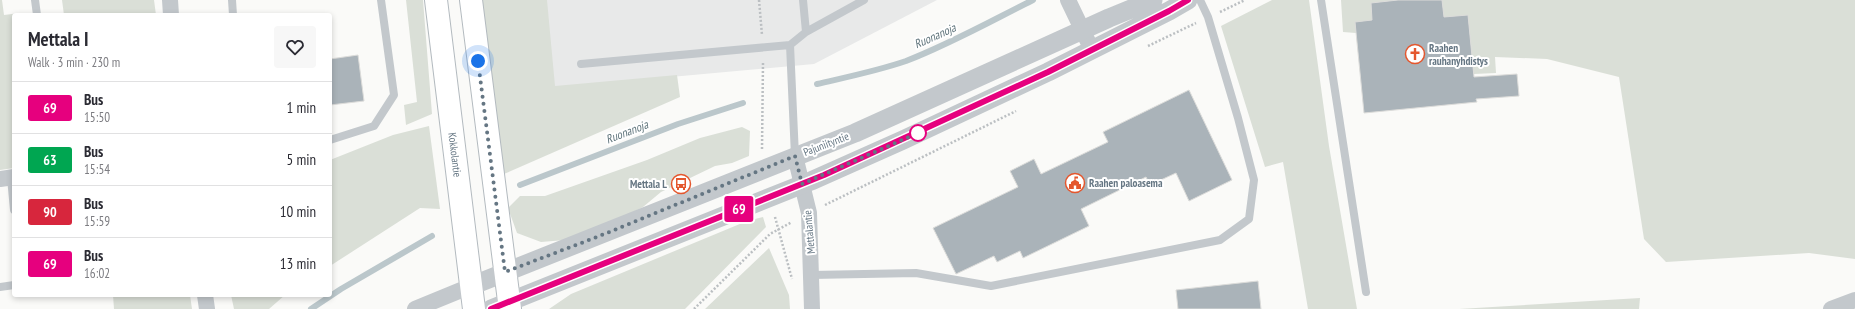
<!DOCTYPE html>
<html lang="en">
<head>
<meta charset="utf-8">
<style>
	:root { --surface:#fff; --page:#f7f7f7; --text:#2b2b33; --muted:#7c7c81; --line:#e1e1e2 }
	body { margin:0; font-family:"PT Sans Narrow",sans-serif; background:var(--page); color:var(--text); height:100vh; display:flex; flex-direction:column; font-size:15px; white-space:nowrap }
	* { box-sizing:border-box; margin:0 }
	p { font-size:13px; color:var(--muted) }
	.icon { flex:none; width:22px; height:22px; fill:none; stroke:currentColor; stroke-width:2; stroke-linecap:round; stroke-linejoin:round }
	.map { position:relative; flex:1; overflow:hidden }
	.drawer { position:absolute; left:12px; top:13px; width:320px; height:284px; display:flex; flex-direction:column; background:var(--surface); border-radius:4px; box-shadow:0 2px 6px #0003 }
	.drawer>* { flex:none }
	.badge { padding:0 8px; border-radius:3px; font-size:14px; line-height:26px }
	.you { position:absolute; width:20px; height:20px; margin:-10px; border:3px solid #fff; border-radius:50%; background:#1a73e8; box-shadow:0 0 0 6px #1a73e833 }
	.map>.badge { position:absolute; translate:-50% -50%; box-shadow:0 0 0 2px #fff }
	.round { display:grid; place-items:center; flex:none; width:42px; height:42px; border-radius:4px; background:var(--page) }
	.head { display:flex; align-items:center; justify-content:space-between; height:68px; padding:0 16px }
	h1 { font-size:19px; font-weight:800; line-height:30px }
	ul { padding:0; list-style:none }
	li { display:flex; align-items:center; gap:12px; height:52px; padding:0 16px; border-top:1px solid var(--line) }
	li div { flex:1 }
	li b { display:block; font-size:15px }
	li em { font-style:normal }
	li .badge { min-width:44px; font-weight:700; text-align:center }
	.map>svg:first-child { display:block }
	.built { fill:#e8e9e9 }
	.green { fill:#dadfd7 }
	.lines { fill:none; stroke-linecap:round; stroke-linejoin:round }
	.stream { stroke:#bbc7cb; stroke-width:6 }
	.building { fill:#aab3b9; stroke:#dcdcda }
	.secondary-casing { stroke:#b3babf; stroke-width:24 }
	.path { stroke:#bbbfc2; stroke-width:2.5; stroke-dasharray:2 2; stroke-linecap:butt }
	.service { stroke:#c3c8cc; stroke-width:8 }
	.minor { stroke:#c3c8cc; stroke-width:16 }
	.tertiary { stroke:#c3c8cc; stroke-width:19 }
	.secondary { stroke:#fff; stroke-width:22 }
	.line-casing { stroke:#fff; stroke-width:9 }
	.line { stroke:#e6007e; stroke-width:6 }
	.walk { stroke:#657683; stroke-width:4; stroke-dasharray:0 7.2 }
	.stop-dot { fill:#fff; stroke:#e6007e; stroke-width:2 }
	.labels { text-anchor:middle; stroke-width:4; stroke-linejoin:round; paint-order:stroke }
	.poi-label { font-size:11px; font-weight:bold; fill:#657683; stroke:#fff; text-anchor:start }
	.street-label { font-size:11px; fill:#657683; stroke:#fff }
	.water-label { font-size:12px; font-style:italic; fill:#60757c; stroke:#fff }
</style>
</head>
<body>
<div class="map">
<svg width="1855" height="309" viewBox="0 0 1855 309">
	<rect width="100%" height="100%" fill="#fafaf8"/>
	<!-- built -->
	<path class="built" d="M 540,0 L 937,0 L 814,64 L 550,88 Z"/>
	<!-- green -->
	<path class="green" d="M 0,0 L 2,0 L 4,15 L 20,13 L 20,15 L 14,15 L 14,168 L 0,170 Z
		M 62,0 L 154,0 L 156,15 L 64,15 Z
		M 406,0 L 423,0 L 432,114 L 406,125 L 404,105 L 417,102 Z
		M 481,0 L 547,0 L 555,86 L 677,75 L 680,97 L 504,174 Z
		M 1272,0 L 1309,0 L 1329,146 L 1357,309 L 1308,309 L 1283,162 L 1265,167 L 1221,26 Z
		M 1341,0 L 1398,0 L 1371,3 L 1372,20 L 1355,22 L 1356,33 L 1343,32 Z
		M 1442,0 L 1855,0 L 1855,259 L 1809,253 L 1666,262 L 1644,239 L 1619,77 L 1547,59 L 1495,57 L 1496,73 L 1474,74 L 1468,15 L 1444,17 Z
		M 429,126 L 440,209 L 420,208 L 330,266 L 330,160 L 393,135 Z
		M 742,127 L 750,131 L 749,156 L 732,163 L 715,166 L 661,192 L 643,207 L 616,221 L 565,240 L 541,242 L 517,233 L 508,208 L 520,196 L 545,196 L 647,160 L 700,138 Z
		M 763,217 L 766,227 L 685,309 L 549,309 L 571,294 L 747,221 Z
		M 769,248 L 789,295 L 790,309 L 705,309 Z
		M 113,295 L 190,295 L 192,309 L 114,309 Z
		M 231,295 L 285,295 L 269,309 L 234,309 Z
		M 1640,298 L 1639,309 L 1459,309 Z"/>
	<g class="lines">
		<!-- stream -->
		<path class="stream" d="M 817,84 C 847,77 877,71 906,61 C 950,44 991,21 1033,0
			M 520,185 L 678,124 L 743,103
			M 311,309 L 341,289 L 432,236"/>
	</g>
	<!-- building -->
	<path class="building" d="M 1398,0 L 1442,0 L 1444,17 L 1468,15 L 1474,77 L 1517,74 L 1519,96 L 1476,99 L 1477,102 L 1364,113 L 1355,22 L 1372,20 L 1371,3 Z
		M 358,55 L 364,101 L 330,105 L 330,59 Z
		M 1189,90 L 1232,180 L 1189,201 L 1176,173 L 1150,185 L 1146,177 L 1081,209 L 1089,226 L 1023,258 L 1020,251 L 997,262 L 994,256 L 956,274 L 933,228 L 1018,187 L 1010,171 L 1034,159 L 1041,174 L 1108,142 L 1103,132 Z
		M 1258,281 L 1261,309 L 1178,309 L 1176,290 Z"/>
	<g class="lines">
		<defs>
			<g id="secondary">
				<path id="s1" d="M 436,0 L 474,309"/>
				<path d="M 471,0 L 510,309"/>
			</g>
		</defs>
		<!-- secondary casing -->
		<use href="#secondary" class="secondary-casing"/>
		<!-- path -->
		<path class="path" d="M 759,0 L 762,35
			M 1220,12 L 1245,0
			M 1148,46 L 1196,23
			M 762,149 L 763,62
			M 825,205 L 1016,111
			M 775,217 L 792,279
			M 694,309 L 770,234 L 792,222"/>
		<!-- service -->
		<path class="service" d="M 35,0 L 37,15
			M 232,0 L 233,15
			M 1321,0 L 1366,292
			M 806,32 L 864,0
			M 790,45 L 795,156
			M 581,64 L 790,45 L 806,32 L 803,0
			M 330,140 L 374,126 L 394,95 L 381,0
			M 11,178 L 14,210
			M 812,275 L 916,273 L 991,286 L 1220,240 L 1249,219 L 1254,180 L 1238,118 L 1208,17 L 1200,0
			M 0,287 L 14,285"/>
		<!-- minor -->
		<path class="minor" d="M 170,0 L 171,15
			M 1068,0 L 1092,50
			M 795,156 L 809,213 L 812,309
			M 0,179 L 14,177
			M 205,295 L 207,309
			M 415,309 L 471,286
			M 1831,309 L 1855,300"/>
		<!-- tertiary -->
		<path class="tertiary" d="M 471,286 L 855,133 L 1109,18 L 1153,0
			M 491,309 L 811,181 L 903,140 L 1048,72 L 1169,11 L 1188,0"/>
		<!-- secondary -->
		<use href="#secondary" class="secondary"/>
	</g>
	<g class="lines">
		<defs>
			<path id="line" d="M 491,309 L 824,175 L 1048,72 L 1169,11 L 1188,0"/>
		</defs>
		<!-- line casing -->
		<use href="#line" class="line-casing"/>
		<!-- line -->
		<use href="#line" class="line"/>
		<!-- walk -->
		<path class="walk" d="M 478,61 L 505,272 L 597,237 L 795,156 L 802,184 L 918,133"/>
	</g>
	<!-- icons -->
	<defs>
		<symbol id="church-ring" viewBox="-11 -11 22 22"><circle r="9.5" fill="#fff" stroke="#e4572e" stroke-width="1.5"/><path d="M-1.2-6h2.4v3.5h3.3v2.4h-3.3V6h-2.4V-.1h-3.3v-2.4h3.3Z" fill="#e4572e"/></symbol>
		<symbol id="civic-ring" viewBox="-11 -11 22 22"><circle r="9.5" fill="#fff" stroke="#e4572e" stroke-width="1.5"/><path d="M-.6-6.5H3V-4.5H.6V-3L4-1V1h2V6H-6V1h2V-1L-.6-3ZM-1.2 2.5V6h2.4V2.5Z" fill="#e4572e"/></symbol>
		<symbol id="bus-ring" viewBox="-11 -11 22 22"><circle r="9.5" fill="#fff" stroke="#e4572e" stroke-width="1.5"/><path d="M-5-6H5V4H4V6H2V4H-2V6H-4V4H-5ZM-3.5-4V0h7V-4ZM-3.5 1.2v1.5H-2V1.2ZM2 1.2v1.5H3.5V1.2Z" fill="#e4572e"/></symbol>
	</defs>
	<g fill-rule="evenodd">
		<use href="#church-ring" x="1404" y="43" width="22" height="22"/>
		<use href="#civic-ring" x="1064" y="172" width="22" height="22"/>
		<use href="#bus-ring" x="670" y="173" width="22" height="22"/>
	</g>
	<!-- markers -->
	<circle class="stop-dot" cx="918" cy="133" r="8"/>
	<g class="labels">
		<!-- poi labels -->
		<g class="poi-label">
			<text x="1429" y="52">Raahen<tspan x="1429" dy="13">rauhanyhdistys</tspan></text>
			<text x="1089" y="187">Raahen paloasema</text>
			<text x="667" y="188" text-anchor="end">Mettala L</text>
		</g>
		<!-- street labels -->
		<g class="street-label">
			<text transform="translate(826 144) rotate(-21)" y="4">Pajuniityntie</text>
			<text dy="4" stroke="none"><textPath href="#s1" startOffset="156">Kokkolantie</textPath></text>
			<text transform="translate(809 232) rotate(-95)" y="4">Mettalantie</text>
		</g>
		<!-- water labels -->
		<g class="water-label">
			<text transform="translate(935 36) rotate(-24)" y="4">Ruonanoja</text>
			<text transform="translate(627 132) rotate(-21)" y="4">Ruonanoja</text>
		</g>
	</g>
</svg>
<div class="you" style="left:478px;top:61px"></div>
<b class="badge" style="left:739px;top:209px;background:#e6007e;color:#fff">69</b>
<section class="drawer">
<div class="head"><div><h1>Mettala I</h1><p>Walk · 3 min · 230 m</p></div><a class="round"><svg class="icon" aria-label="heart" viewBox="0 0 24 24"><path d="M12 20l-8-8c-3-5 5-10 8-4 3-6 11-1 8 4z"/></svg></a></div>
<ul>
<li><span class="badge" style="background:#e6007e;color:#fff">69</span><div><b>Bus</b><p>15:50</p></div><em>1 min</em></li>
<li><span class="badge" style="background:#00a651;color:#fff">63</span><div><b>Bus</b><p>15:54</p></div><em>5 min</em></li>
<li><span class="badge" style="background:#d7263d;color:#fff">90</span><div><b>Bus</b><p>15:59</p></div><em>10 min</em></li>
<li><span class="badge" style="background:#e6007e;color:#fff">69</span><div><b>Bus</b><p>16:02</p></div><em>13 min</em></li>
</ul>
</section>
</div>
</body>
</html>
